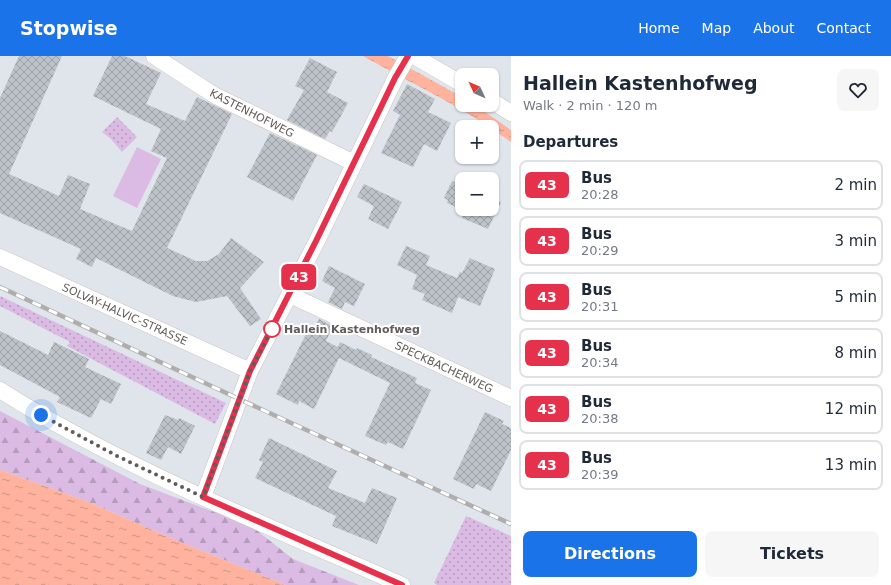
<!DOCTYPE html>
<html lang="en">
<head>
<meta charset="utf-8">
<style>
	:root { --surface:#fff; --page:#f6f6f7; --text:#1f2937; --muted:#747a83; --line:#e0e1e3; --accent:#1a73e8 }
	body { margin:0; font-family:"DejaVu Sans",sans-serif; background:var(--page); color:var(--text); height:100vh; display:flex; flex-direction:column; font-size:15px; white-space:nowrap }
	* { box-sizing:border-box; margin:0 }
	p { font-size:13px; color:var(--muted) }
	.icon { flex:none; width:22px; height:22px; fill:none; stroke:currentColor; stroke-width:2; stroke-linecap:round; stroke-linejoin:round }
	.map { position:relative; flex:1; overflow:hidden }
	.side { display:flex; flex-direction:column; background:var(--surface); width:380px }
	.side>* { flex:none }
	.badge { padding:0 8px; border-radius:6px; font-size:14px; line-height:26px }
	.needle { width:26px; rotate:314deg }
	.buttons { position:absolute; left:455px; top:12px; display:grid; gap:8px }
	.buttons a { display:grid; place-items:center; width:44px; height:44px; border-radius:8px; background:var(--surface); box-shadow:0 1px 3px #0004; font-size:20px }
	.you { position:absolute; width:20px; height:20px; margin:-10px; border:3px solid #fff; border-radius:50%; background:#1a73e8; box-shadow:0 0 0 6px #1a73e833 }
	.map>.badge { position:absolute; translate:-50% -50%; box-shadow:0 0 0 2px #fff }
	h2 { padding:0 12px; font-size:15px; line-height:36px }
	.round { display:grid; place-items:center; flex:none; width:42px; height:42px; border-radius:8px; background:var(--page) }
	.headline { display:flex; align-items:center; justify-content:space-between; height:68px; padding:0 12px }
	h1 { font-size:19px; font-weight:700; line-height:30px }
	.primary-button { display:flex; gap:8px; margin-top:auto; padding:8px 12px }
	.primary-button a { flex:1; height:46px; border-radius:8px; background:var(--accent); color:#fff; font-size:16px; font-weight:700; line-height:46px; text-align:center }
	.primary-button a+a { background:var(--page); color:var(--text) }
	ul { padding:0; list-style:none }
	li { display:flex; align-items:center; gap:12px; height:50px; margin:0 8px 6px; padding:0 4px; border:2px solid var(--line); border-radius:8px }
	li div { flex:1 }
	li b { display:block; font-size:15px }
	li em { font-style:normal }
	li .badge { min-width:44px; font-weight:700; text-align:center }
	header { display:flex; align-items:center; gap:24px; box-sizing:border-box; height:56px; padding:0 20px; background:var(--accent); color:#fff }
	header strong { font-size:19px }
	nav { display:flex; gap:22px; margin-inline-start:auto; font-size:14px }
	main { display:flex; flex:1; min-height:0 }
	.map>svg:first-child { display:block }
	.green { fill:url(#green-dots) }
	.forest { fill:url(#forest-firs) }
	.pitch { fill:#dbbbe4 }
	.water { fill:url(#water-ripples) }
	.building { fill:url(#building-cross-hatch) }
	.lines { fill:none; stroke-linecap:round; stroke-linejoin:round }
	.minor-casing { stroke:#c9c5c2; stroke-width:17 }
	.minor { stroke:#fff; stroke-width:16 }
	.rail-casing { stroke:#afadad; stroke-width:4.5 }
	.rail { stroke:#fff; stroke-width:3; stroke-dasharray:9; stroke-linecap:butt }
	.line-casing { stroke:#fff; stroke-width:9 }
	.line { stroke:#e5314c; stroke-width:6 }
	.walk { stroke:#615b59; stroke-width:4; stroke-dasharray:0 7.2 }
	.stop-dot { fill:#fff; stroke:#e5314c; stroke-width:2 }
	.labels { text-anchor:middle; stroke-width:4; stroke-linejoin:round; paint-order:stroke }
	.street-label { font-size:11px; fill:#615b59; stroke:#fff }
	.stop-label { font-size:11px; font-weight:bold; fill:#615b59; stroke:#fff; text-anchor:start }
</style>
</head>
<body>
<header>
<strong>Stopwise</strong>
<nav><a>Home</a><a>Map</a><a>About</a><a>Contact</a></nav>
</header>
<main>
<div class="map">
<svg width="511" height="529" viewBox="0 0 511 529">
	<defs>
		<pattern id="green-dots" width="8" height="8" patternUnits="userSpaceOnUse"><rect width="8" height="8" fill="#dbbbe4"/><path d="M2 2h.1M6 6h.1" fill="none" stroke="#b59bbc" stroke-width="1.8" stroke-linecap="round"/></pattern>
		<pattern id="forest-firs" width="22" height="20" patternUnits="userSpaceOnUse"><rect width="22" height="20" fill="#dbbbe4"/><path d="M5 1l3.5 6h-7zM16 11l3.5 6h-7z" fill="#b59bbc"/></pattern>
		<pattern id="water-ripples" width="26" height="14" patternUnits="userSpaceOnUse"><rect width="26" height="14" fill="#ffb29d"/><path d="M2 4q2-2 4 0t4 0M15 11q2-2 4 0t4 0" fill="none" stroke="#d29483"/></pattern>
		<pattern id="building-cross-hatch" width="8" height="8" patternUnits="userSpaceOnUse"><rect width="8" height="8" fill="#bcc2c7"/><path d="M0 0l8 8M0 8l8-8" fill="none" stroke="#9ca1a5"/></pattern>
	</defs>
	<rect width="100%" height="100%" fill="#e0e5ec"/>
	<!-- green -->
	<path class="green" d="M 117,61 L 137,81 L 122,96 L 111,83 L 102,76 Z
		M 0,240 L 226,347 L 215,368 L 67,290 L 70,286 L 0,250 Z
		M 466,460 L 511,480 L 511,529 L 437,529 L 434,527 Z"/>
	<!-- forest -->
	<path class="forest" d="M 0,355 L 140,428 L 251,470 L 293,503 L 359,529 L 286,529 L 180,486 L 86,445 L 0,414 Z"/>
	<!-- pitch -->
	<path class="pitch" d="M 137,91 L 161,103 L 137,152 L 113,140 Z"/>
	<!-- water -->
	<path class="water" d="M 363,0 L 388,0 L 462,41 L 462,49 L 475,49 L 511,74 L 511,86 L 492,73 L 492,71 L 489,71 C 449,44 405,24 363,0 Z
		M 0,414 L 86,445 L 180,486 L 286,529 L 0,529 Z"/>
	<!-- building -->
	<path class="building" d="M 19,0 L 62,0 L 9,118 L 59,140 L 68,119 L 90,128 L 80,153 L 132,175 L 167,102 L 151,95 L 161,73 L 93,40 L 112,0 L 125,0 L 161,17 L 146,48 L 185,65 L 197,41 L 232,58 L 167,192 L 196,205 L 207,205 L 219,198 L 231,182 L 264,206 L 240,232 L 261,263 L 250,270 L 227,240 L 196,246 L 173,240 L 96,202 L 92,211 L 76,203 L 81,193 L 0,157 L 0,42 Z
		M 310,2 L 337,16 L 327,36 L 348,47 L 332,76 L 330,75 L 325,83 L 287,64 L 304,34 L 295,30 Z
		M 407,28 L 435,43 L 428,56 L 451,67 L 437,95 L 424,88 L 413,111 L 381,97 L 400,59 L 393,55 Z
		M 270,77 L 317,99 L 293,145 L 247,121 Z
		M 452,125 L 462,129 L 462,153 L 492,153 L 492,142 L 501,146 L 488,173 L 462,162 L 465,155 L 447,147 L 448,144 L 444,142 Z
		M 364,128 L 402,146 L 388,173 L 368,163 L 374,150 L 357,141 Z
		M 406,190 L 430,200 L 426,209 L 457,222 L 460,216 L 462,217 L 470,202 L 495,213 L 480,250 L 458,241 L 452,257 L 422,244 L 425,238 L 412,233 L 417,219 L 397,209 Z
		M 329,210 L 365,228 L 354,250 L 345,246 L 342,253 L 328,246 L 335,232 L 322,225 Z
		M 319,263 L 333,270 L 326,285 L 338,291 L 340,286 L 356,294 L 357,292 L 372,299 L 371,301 L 417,322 L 415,327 L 431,334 L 403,393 L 388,386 L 386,389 L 365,380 L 390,327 L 339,302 L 314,353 L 299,345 L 298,349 L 276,338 L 310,270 L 314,273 Z
		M 0,275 L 48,299 L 54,286 L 89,303 L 85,311 L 121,328 L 111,348 L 101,343 L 91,362 L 57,346 L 60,341 L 0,309 Z
		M 485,356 L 504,365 L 502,368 L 511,372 L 511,394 L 491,435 L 476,428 L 474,433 L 453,423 Z
		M 165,359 L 178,364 L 179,362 L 195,370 L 181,398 L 168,391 L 161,404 L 146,397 Z
		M 269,382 L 337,415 L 328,432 L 365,447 L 372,432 L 397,442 L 377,488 L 332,470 L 336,460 L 255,422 L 263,406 L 259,404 Z"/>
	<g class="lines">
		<defs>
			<path id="minor" d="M 154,0 L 200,30 L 216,40 L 354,107
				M 414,0 L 462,28
				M 492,45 L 511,57
				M 0,201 L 250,315
				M 290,239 L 511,342
				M 0,334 C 124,413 267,469 402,529
				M 203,441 L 250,315 L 317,185 L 395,23 L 408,0"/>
		</defs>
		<!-- minor casing -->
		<use href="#minor" class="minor-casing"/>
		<!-- minor -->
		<use href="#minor" class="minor"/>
		<defs>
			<path id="rail" d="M 0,231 L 239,343 L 511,468"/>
		</defs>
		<!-- rail casing -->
		<use href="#rail" class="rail-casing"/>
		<!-- rail -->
		<use href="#rail" class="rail"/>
	</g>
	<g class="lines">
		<defs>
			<path id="line" d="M 402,529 L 203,441 L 250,315 L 316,185 L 395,22 L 408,0"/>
		</defs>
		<!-- line casing -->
		<use href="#line" class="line-casing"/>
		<!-- line -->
		<use href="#line" class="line"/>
		<!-- walk -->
		<path class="walk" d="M 41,359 L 117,400 L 203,441 L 250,315 L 272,273"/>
	</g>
	<!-- markers -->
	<circle class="stop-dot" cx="272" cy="273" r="8"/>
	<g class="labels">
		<!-- street labels -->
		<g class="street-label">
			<text transform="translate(252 57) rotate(27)" y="4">KASTENHOFWEG</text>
			<text transform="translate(125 258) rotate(24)" y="4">SOLVAY-HALVIC-STRASSE</text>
			<text transform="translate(444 311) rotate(25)" y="4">SPECKBACHERWEG</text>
		</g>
		<!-- stop labels -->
		<g class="stop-label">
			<text x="284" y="277">Hallein Kastenhofweg</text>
		</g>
	</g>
</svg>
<div class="buttons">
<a><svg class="needle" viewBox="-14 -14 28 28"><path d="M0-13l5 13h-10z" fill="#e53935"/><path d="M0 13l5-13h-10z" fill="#747a83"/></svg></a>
<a>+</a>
<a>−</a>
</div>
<div class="you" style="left:41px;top:359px"></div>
<b class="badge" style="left:299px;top:221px;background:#e5314c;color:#fff">43</b>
</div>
<section class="side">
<div class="headline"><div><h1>Hallein Kastenhofweg</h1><p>Walk · 2 min · 120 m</p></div><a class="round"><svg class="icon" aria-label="heart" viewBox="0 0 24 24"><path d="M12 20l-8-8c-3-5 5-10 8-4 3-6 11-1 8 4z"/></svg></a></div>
<h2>Departures</h2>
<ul>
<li><span class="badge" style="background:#e5314c;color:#fff">43</span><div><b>Bus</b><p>20:28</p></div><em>2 min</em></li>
<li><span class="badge" style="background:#e5314c;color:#fff">43</span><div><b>Bus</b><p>20:29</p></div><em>3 min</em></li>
<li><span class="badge" style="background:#e5314c;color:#fff">43</span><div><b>Bus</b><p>20:31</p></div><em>5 min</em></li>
<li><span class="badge" style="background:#e5314c;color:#fff">43</span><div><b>Bus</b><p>20:34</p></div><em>8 min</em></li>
<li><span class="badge" style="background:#e5314c;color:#fff">43</span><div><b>Bus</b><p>20:38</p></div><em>12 min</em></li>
<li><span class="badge" style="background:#e5314c;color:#fff">43</span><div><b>Bus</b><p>20:39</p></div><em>13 min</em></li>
</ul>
<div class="primary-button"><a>Directions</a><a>Tickets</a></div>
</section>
</main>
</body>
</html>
